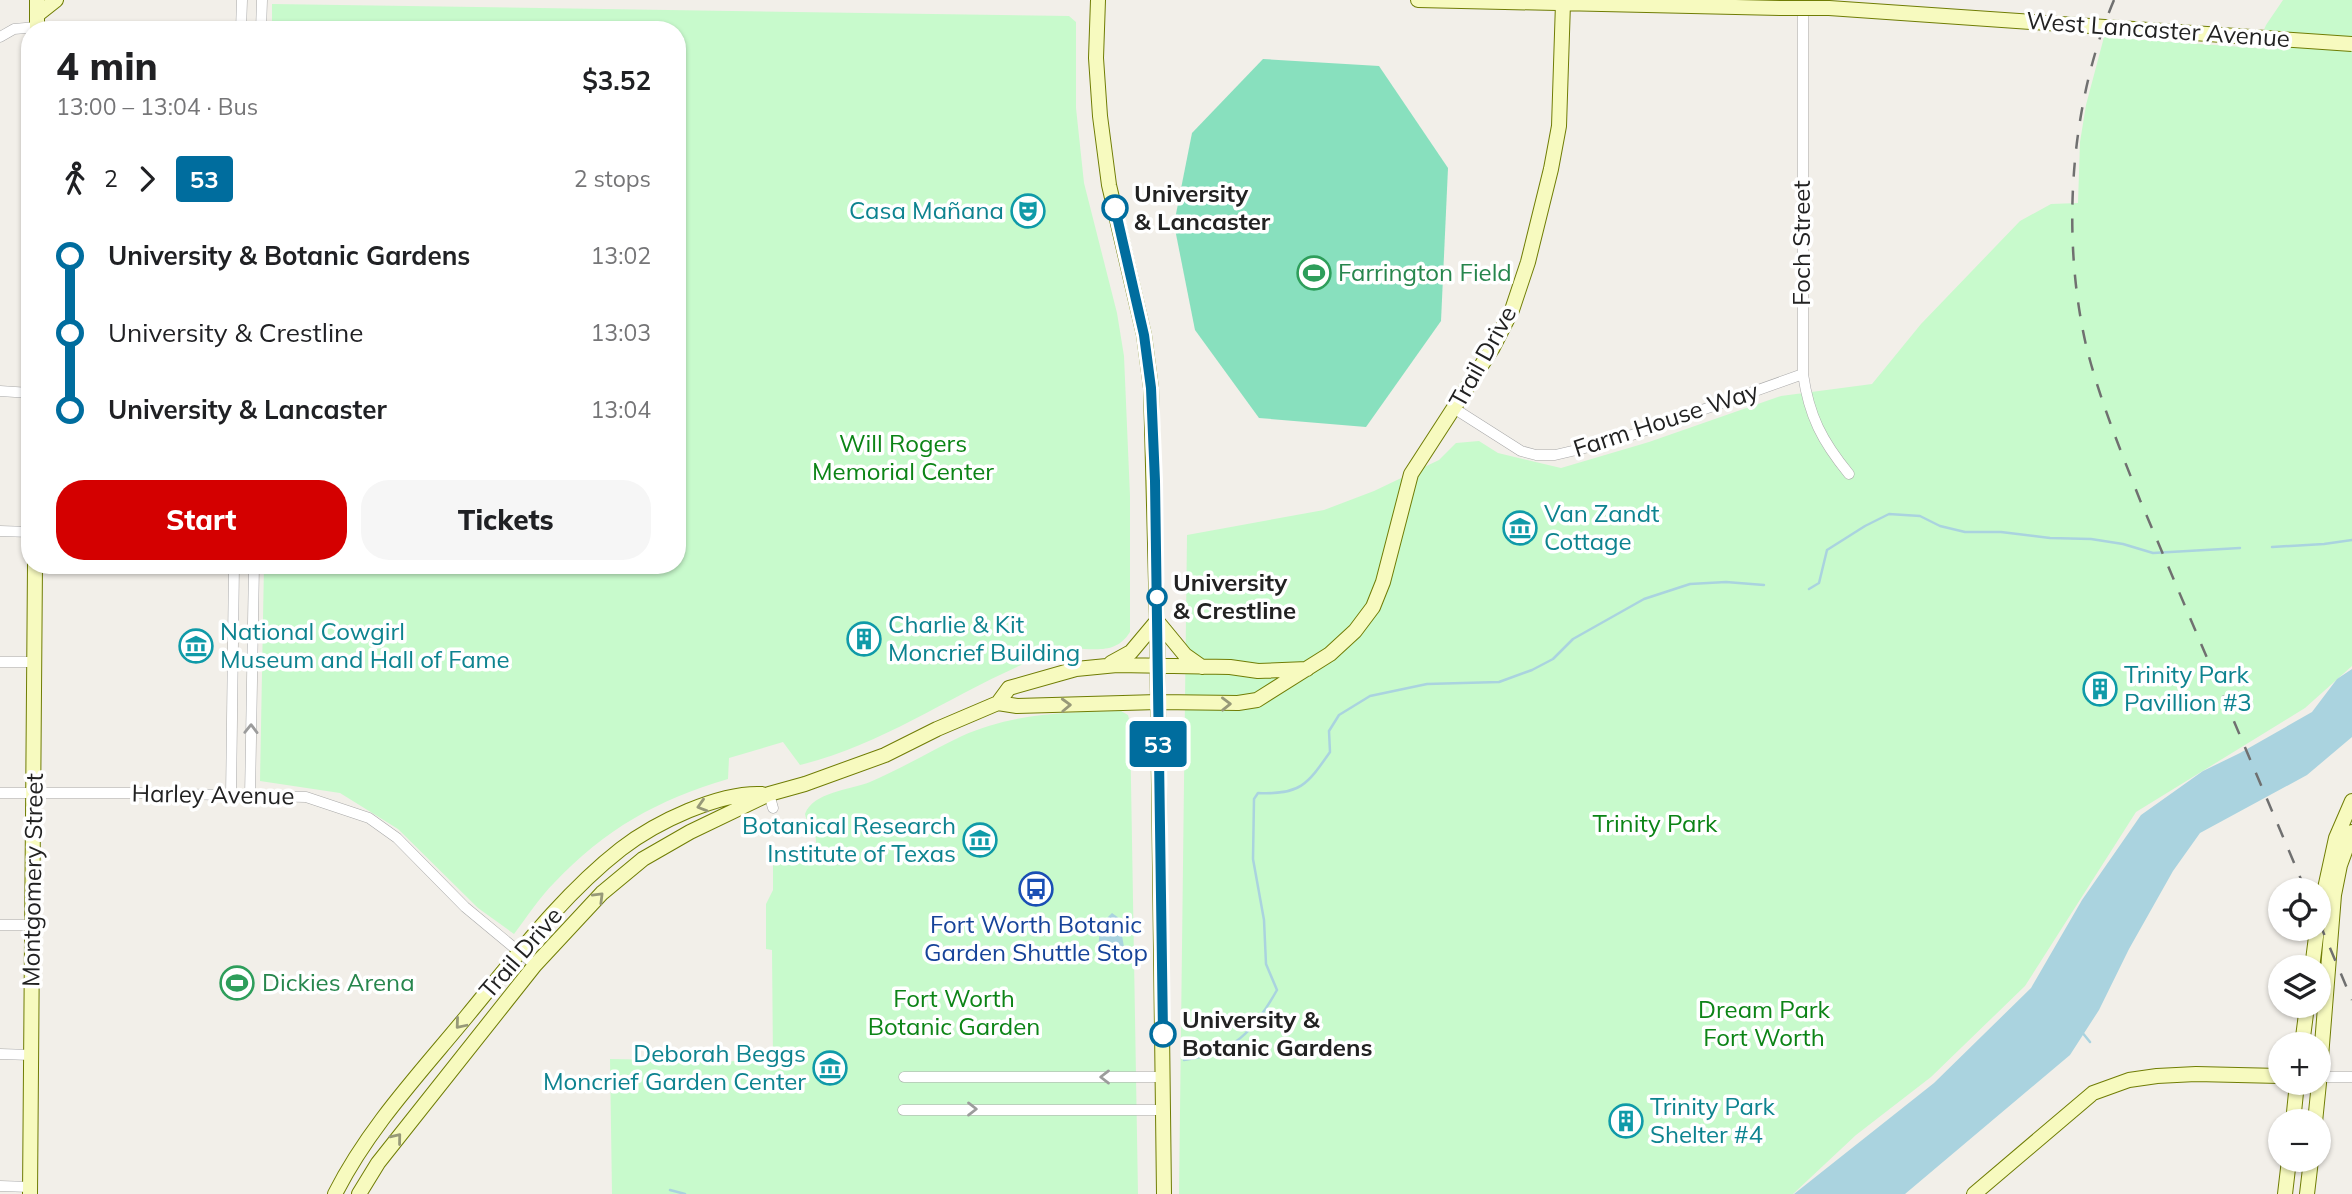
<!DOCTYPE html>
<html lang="en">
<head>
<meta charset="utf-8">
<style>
	:root { --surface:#fff; --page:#f6f6f6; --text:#202124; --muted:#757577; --accent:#d40000 }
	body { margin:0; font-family:Mulish,sans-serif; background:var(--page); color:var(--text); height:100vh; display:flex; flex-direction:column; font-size:26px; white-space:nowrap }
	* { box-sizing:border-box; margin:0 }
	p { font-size:23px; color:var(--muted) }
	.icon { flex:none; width:38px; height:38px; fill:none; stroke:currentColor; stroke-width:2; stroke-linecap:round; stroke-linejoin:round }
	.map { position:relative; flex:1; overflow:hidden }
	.panel { position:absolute; left:21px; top:21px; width:665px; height:553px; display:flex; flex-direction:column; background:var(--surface); border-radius:28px; box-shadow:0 2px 5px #0004 }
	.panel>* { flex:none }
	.badge { padding:0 14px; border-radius:5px; font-size:24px; line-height:46px }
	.tools { position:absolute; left:2268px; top:878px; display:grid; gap:14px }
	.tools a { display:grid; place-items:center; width:63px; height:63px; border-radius:50%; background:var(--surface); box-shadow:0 2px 5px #0004; font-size:35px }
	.map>.badge { position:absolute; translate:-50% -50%; box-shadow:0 0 0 4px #fff }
	.legs { display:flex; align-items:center; gap:10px; height:77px; padding:0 35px; font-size:23px }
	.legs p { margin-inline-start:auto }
	.head { display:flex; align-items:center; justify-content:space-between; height:119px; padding:0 35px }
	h1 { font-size:38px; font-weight:800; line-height:52px }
	.button { display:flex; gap:14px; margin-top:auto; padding:14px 35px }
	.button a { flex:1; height:80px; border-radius:28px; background:var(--accent); color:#fff; font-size:28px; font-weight:800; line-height:80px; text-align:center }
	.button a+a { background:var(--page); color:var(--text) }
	ul { padding:0 35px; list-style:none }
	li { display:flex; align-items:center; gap:24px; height:77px; font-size:26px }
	li i { display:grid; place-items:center; width:10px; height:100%; margin:0 9px; background:currentColor }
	li i::after { content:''; width:18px; height:18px; margin:-9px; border:5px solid; border-radius:50%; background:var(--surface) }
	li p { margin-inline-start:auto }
	li:first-child i { background:linear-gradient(#0000 50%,currentColor 0) }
	li:last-child i { background:linear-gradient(currentColor 50%,#0000 0) }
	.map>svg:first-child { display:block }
	.park { fill:#c8facc }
	.pitch { fill:#88e0be }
	.water { fill:#aad3df }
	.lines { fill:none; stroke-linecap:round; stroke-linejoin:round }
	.stream { stroke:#aad3df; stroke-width:2.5 }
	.street-casing { stroke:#a9a9a9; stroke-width:11 }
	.secondary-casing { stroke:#707d05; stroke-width:16 }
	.street { stroke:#fff; stroke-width:10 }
	.secondary { stroke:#f7fabf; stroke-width:14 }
	.rail { stroke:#707070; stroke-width:2.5; stroke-dasharray:14 14; stroke-linecap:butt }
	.secondary-bridge-casing { stroke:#707d05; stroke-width:16; stroke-linecap:butt }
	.secondary-bridge { stroke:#f7fabf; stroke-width:14 }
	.oneway { stroke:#979978 }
	.oneway2 { stroke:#9c9c9c }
	.line-1-casing { stroke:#fff; stroke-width:16 }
	.line-1 { stroke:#006d9e; stroke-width:10 }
	.stop-1-dot { fill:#fff; stroke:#006d9e; stroke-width:3.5 }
	.labels { text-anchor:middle; stroke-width:7; stroke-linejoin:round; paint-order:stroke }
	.street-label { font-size:24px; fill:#222; stroke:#fff }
	.stop-label { font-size:24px; font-weight:bold; fill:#222; stroke:#fff; text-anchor:start }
	.culture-label { font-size:24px; fill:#0d838f; stroke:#fff; text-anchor:start }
	.leisure-label { font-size:24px; fill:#27864d; stroke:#fff; text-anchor:start }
	.park-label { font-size:24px; fill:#0c8416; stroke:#fff }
	.transit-label { font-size:24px; fill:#164399; stroke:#fff }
</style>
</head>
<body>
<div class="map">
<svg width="2352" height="1194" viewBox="0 0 2352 1194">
	<rect width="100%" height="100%" fill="#f2efe9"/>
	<!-- park -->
	<path class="park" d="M 2283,0 L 2352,0 L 2352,666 L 2305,708 L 2136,812 L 2025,986 L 1931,1077 L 1856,1135 L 1793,1194 L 1179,1194 L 1187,535 L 1324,510 L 1374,491 L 1439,460 L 1456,443 L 1479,441 L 1498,453 L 1561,468 L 1649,442 L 1781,396 L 1872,384 L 1921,324 L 2020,221 L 2051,204 L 2078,203 L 2080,142 L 2086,105 L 2104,37 L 2256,48 L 2266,25 Z
		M 272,4 L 1069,16 L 1076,22 L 1076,108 L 1084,183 L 1117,313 L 1124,356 L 1130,496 L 1130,632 C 1114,658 1089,646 1063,649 C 1056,650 1049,654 1043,656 C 960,688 887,744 800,765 L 783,742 L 729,758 L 728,779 C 657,800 605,829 554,883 C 539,898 527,917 514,934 L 478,908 L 398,829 L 340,793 L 260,781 L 264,565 L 677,565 L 677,30 L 272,30 Z
		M 1121,711 L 1128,715 L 1130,723 L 1138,1194 L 612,1194 L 610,1059 L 773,1062 L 772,950 L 766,949 L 766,904 L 773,890 L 773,860 C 792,871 822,861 815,834 C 813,826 806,822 805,814 C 813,792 850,790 870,782 C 902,768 931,751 962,736 C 1012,713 1068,712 1121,711 Z"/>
	<!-- pitch -->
	<path class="pitch" d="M 1263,59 L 1379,66 L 1448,168 L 1441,321 L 1366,427 L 1259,418 L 1195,330 L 1174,224 L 1192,133 Z"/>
	<!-- water -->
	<path class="water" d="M 2352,669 L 2352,737 L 2307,775 L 2200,833 L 2173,871 L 2129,949 L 2099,1010 L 2070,1055 L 1905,1194 L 1794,1194 L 1934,1083 L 2031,988 L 2082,900 L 2141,815 L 2203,771 L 2240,753 L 2312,712 L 2337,679 Z
		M 1112,913 L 1119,918 L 1124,947 L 1116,953 L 1100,955 C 1097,940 1099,924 1112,913 Z"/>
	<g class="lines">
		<!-- stream -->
		<path class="stream" d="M 2272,547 L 2324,544 L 2352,540
			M 1809,589 L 1819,583 L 1827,550 L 1865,526 L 1889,514 L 1920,516 L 1940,526 L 1965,532 L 2001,532 L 2050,538 L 2091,539 L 2123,544 L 2153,553 L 2240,548
			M 2081,1031 L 2090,1042
			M 1184,1060 C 1233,1054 1254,1031 1277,990 L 1266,964 L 1264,920 L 1253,859 L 1254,799 L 1258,793 C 1300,795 1307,785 1330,752 L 1329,731 L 1339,715 L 1370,696 L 1427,684 L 1499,682 L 1532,670 L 1553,659 L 1573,639 L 1644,599 L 1690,584 L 1726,582 L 1764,585
			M 670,1190 L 685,1194"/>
		<defs>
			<path id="street" d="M 1803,0 L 1803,374 C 1809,416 1822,441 1849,474
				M 241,30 L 242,0
				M 261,30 L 262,0
				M 0,37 L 14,29 L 37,27
				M 0,391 L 30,393
				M 1455,409 L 1521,451 L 1536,455 L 1555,455 L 1615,441 L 1803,374
				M 0,531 L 30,532
				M 0,662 L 34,662
				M 0,793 L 139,793 L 306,797 L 369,818 L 397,838 L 465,907 L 535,965
				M 769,794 L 773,808
				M 231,797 L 234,565
				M 250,797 L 254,565
				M 0,925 L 32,925
				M 0,1054 L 31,1055
				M 904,1077 L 1164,1077
				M 2319,1077 L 2352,1077
				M 903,1110 L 1164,1110
				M 0,1186 L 30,1187"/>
			<path id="secondary" d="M 1098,0 L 1096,58 L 1100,116 L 1109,185 L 1144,335 L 1151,388 L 1157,621 L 1164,1194
				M 1418,0 L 1781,8
				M 37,15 L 56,0
				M 37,30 L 37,0
				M 1157,621 L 1185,655 L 1202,667
				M 1111,663 L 1131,652 L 1157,621
				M 998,703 L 1017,706 L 1158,702 L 1238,703 L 1257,700 L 1330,654 L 1355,631 L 1373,607 L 1383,582 L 1411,474 L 1492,349 L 1512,310 L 1528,262 L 1551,169 L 1559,126 L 1563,3
				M 2319,916 L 2336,838 L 2352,801
				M 2312,968 L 2317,929
				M 2302,1045 L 2307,1006
				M 2319,1082 L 2334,895 L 2340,865 L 2352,832
				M 2293,1122 L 2297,1083
				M 2315,1122 L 2319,1083
				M 30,1194 L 35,565
				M 335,1194 C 368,1128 421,1072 467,1016 C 515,958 562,895 621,849 C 656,822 719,792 762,794
				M 359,1194 L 378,1163 L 535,965 L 602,893 L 643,859 L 690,832 L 769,794 L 805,784 L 885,755 L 937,729 L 998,703 L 1009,688 L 1076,669 L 1117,665 L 1230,667 L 1258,671 L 1307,669
				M 1974,1194 L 2093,1093 L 2129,1080 L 2157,1076 L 2196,1074 L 2280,1076
				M 2285,1194 L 2289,1160
				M 2307,1194 L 2311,1160"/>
		</defs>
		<!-- street casing -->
		<use href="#street" class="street-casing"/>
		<!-- secondary casing -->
		<use href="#secondary" class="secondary-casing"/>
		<!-- street -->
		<use href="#street" class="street"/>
		<!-- secondary -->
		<use href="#secondary" class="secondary"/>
		<!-- rail -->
		<path class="rail" d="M 2114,0 C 2070,104 2061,235 2086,345 C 2099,398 2120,449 2140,500 L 2306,891
			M 2319,922 L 2352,1000"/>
		<defs>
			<path id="secondary-bridge" d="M 1781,8 L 1829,8 L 2352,44"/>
		</defs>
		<!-- secondary-bridge casing -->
		<use href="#secondary-bridge" class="secondary-bridge-casing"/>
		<!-- secondary-bridge -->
		<use href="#secondary-bridge" class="secondary-bridge"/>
	</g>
	<!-- one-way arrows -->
	<defs><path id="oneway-chevron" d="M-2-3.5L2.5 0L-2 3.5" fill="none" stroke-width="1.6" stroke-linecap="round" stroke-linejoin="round" transform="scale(1.75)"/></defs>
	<g class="oneway">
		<use href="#oneway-chevron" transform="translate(1226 704) rotate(-1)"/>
		<use href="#oneway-chevron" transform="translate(1066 705) rotate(-2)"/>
		<use href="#oneway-chevron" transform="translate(702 806) rotate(163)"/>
		<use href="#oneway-chevron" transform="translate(599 897) rotate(-45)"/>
		<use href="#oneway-chevron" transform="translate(460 1024) rotate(130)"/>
		<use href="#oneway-chevron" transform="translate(397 1138) rotate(-51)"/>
	</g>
	<g class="oneway2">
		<use href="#oneway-chevron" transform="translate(251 729) rotate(-89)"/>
		<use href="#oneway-chevron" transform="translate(1105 1077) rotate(180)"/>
		<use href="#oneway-chevron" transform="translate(972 1109)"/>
	</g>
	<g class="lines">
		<defs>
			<path id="line-1" d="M 1115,208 L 1144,335 L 1151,388 L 1155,481 L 1163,1034"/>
		</defs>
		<!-- line-1 casing -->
		<use href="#line-1" class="line-1-casing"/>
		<!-- line-1 -->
		<use href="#line-1" class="line-1"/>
	</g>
	<!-- icons -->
	<defs>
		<symbol id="theatre-ring" viewBox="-11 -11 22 22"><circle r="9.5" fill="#fff" stroke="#0f9aa8" stroke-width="1.5"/><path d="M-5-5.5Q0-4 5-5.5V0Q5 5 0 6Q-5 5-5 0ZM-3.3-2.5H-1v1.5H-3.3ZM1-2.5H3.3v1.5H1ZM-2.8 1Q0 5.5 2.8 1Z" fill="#0f9aa8"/></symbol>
		<symbol id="stadium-ring" viewBox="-11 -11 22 22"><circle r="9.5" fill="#fff" stroke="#2e9e5b" stroke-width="1.5"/><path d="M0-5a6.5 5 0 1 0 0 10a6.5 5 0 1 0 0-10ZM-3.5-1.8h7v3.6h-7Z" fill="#2e9e5b"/></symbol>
		<symbol id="museum-ring" viewBox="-11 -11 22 22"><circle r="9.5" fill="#fff" stroke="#0f9aa8" stroke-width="1.5"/><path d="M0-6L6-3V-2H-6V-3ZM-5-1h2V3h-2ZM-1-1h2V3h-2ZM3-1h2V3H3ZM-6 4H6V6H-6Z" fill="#0f9aa8"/></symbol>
		<symbol id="building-ring" viewBox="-11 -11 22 22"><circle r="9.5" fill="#fff" stroke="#0f9aa8" stroke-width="1.5"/><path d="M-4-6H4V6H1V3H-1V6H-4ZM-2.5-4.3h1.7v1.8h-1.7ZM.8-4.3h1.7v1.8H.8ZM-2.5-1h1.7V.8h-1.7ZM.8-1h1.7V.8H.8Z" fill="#0f9aa8"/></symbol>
		<symbol id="bus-ring" viewBox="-11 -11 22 22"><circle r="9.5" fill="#fff" stroke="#1a4fb4" stroke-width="1.5"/><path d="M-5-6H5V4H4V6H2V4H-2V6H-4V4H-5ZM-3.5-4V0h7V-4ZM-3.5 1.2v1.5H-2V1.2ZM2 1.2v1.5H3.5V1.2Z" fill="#1a4fb4"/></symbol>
	</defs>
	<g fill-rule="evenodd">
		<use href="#theatre-ring" x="1009" y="192" width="38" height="38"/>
		<use href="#stadium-ring" x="1295" y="254" width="38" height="38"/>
		<use href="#museum-ring" x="1501" y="509" width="38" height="38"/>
		<use href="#building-ring" x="845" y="620" width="38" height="38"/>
		<use href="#museum-ring" x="177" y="627" width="38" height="38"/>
		<use href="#building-ring" x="2081" y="670" width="38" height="38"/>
		<use href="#museum-ring" x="961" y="821" width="38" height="38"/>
		<use href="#bus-ring" x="1017" y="870" width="38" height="38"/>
		<use href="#stadium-ring" x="218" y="964" width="38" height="38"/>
		<use href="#museum-ring" x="811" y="1049" width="38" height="38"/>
		<use href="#building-ring" x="1607" y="1102" width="38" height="38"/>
	</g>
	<!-- markers -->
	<g class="stop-1-dot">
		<circle cx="1115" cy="208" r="12"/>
		<circle cx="1157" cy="597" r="9"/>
		<circle cx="1163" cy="1034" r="12"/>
	</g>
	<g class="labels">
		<!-- street labels -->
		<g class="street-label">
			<text transform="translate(2158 30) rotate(4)" y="8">West Lancaster Avenue</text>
			<text transform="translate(1802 243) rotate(-90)" y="8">Foch Street</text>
			<text transform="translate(1483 357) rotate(-61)" y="8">Trail Drive</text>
			<text transform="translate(1666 420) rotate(-18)" y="8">Farm House Way</text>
			<text transform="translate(213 795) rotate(1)" y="8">Harley Avenue</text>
			<text transform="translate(33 880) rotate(-89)" y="8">Montgomery Street</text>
			<text transform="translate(521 953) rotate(-49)" y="8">Trail Drive</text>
		</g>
		<!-- stop labels -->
		<g class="stop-label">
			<text x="1134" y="202">University<tspan x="1134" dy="28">&amp; Lancaster</tspan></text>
			<text x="1173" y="591">University<tspan x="1173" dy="28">&amp; Crestline</tspan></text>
			<text x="1182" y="1028">University &amp;<tspan x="1182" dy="28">Botanic Gardens</tspan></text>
		</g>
		<!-- culture labels -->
		<g class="culture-label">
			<text x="1004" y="219" text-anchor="end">Casa Mañana</text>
			<text x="1544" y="522">Van Zandt<tspan x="1544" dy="28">Cottage</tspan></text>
			<text x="888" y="633">Charlie &amp; Kit<tspan x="888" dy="28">Moncrief Building</tspan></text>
			<text x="220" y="640">National Cowgirl<tspan x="220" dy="28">Museum and Hall of Fame</tspan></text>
			<text x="2124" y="683">Trinity Park<tspan x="2124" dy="28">Pavillion #3</tspan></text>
			<text x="956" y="834" text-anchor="end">Botanical Research<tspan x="956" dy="28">Institute of Texas</tspan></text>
			<text x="806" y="1062" text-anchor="end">Deborah Beggs<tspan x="806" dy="28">Moncrief Garden Center</tspan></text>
			<text x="1650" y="1115">Trinity Park<tspan x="1650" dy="28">Shelter #4</tspan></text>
		</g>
		<!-- leisure labels -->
		<g class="leisure-label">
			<text x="1338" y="281">Farrington Field</text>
			<text x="262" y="991">Dickies Arena</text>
		</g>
		<!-- park labels -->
		<g class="park-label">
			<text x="903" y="452">Will Rogers<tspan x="903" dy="28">Memorial Center</tspan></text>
			<text x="1655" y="832">Trinity Park</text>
			<text x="954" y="1007">Fort Worth<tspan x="954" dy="28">Botanic Garden</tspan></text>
			<text x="1764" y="1018">Dream Park<tspan x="1764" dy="28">Fort Worth</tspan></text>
		</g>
		<!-- transit labels -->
		<g class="transit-label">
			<text x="1036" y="933">Fort Worth Botanic<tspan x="1036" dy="28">Garden Shuttle Stop</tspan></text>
		</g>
	</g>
</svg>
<div class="tools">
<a><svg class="icon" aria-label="locate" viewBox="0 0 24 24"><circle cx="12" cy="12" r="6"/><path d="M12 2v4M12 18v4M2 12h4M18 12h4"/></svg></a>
<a><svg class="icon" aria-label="layers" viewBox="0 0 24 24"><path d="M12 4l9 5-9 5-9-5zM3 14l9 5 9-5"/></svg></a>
<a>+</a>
<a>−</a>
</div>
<b class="badge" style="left:1158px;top:744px;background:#006d9e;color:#fff">53</b>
<section class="panel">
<div class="head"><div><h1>4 min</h1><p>13:00 – 13:04 · Bus</p></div><b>$3.52</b></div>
<div class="legs"><svg class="icon" aria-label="walk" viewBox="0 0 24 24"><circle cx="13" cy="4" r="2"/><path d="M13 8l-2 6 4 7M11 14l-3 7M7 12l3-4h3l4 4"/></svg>2<svg class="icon" aria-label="forward" viewBox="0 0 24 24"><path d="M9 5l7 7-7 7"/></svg><b class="badge" style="background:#006d9e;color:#fff">53</b><p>2 stops</p></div>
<ul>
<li><i style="color:#006d9e"></i><b>University &amp; Botanic Gardens</b><p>13:02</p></li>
<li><i style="color:#006d9e"></i><span>University &amp; Crestline</span><p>13:03</p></li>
<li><i style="color:#006d9e"></i><b>University &amp; Lancaster</b><p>13:04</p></li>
</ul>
<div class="button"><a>Start</a><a>Tickets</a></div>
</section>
</div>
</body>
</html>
